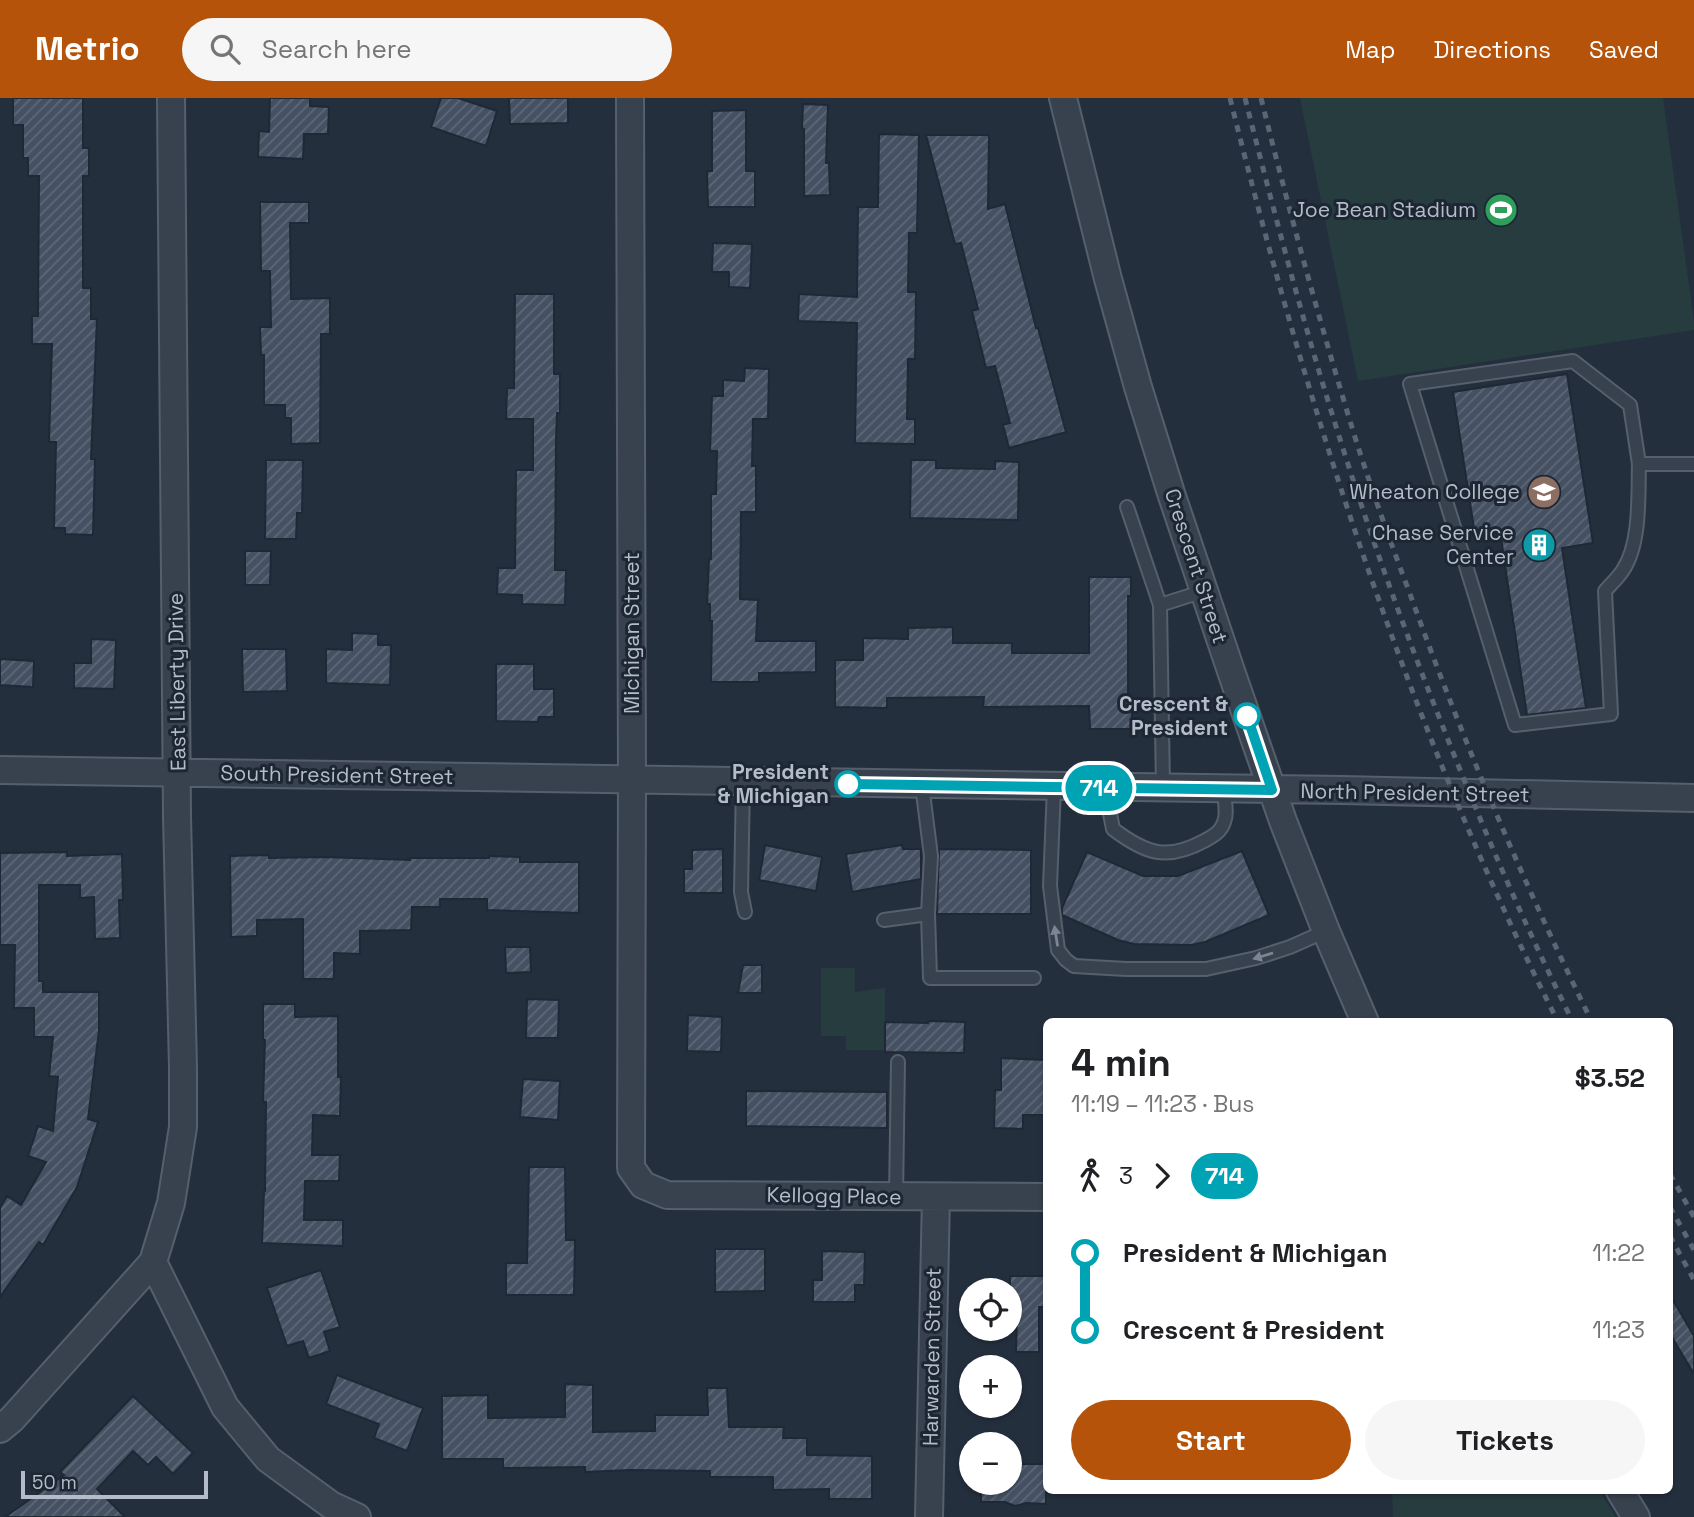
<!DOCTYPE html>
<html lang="en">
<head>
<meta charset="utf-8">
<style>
	:root { --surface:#fff; --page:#f6f6f6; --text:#202124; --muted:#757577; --accent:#b45309 }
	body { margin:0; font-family:"Space Grotesk",sans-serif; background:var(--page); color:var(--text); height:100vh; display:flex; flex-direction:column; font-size:26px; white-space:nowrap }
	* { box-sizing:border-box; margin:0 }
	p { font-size:23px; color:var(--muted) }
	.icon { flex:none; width:38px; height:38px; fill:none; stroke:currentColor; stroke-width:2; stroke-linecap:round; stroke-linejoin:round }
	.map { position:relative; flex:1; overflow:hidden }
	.sheet { position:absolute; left:1043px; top:920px; width:630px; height:476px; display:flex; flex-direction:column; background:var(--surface); border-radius:10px; box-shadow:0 2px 5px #0004 }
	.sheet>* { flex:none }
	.badge { padding:0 14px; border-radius:23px; font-size:24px; line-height:46px }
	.controls { position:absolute; left:959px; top:1180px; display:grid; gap:14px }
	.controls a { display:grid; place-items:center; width:63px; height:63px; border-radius:50%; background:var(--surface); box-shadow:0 2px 5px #0004; font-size:35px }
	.scale { position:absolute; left:21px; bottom:18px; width:187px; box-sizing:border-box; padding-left:7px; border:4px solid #b4bcc9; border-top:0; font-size:19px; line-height:24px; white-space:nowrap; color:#b4bcc9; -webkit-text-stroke:5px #1d2633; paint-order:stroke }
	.map>.badge { position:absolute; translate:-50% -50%; box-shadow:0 0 0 4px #fff }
	.legs { display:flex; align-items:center; gap:10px; height:77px; padding:0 28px; font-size:23px }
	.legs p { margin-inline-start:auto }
	.head { display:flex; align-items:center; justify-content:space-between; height:119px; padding:0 28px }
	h1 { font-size:38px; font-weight:700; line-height:52px }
	.action { display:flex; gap:14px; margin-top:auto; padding:14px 28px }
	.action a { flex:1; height:80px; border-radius:42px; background:var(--accent); color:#fff; font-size:28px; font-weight:700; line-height:80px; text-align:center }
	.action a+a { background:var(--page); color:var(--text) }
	ul { padding:0 28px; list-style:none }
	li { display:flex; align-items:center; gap:24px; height:77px; font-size:26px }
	li i { display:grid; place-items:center; width:10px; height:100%; margin:0 9px; background:currentColor }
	li i::after { content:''; width:18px; height:18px; margin:-9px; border:5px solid; border-radius:50%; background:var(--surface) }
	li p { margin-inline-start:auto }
	li:first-child i { background:linear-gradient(#0000 50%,currentColor 0) }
	li:last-child i { background:linear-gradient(currentColor 50%,#0000 0) }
	header { display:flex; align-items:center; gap:42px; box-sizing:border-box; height:98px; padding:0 35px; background:var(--accent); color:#fff }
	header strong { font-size:33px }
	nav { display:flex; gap:38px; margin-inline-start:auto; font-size:24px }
	.search { width:490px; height:63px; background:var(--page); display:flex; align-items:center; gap:18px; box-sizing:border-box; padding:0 24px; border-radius:38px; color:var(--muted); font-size:26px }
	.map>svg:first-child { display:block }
	.green { fill:#263c3f }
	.building { fill:url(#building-hatch); stroke:#1f2835; stroke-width:2 }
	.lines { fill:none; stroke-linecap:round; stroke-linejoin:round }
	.service-casing { stroke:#565f6c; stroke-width:16 }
	.minor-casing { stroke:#565f6c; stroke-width:30 }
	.service { stroke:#38414e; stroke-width:12 }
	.minor { stroke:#38414e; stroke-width:26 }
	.rail { stroke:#5a6575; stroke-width:5; stroke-dasharray:7 7; stroke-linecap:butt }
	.oneway { fill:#7c8592 }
	.line-1-casing { stroke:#fff; stroke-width:16 }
	.line-1 { stroke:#00a3b4; stroke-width:10 }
	.stop-1-dot { fill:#fff; stroke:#00a3b4; stroke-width:3.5 }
	.labels { text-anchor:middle; stroke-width:6; stroke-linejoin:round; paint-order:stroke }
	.poi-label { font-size:21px; fill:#b4bcc9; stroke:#1d2633; text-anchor:end }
	.street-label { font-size:21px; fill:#b4bcc9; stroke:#1d2633 }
	.stop-label { font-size:21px; font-weight:bold; fill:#b4bcc9; stroke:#1d2633; text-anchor:end }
</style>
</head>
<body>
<header>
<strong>Metrio</strong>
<div class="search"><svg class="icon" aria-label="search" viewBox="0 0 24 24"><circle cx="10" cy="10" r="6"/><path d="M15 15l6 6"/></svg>Search here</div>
<nav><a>Map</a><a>Directions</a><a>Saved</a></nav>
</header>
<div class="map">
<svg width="1694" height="1419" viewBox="0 0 1694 1419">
	<defs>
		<pattern id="building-hatch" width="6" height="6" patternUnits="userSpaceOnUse" patternTransform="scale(1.75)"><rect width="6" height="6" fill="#455162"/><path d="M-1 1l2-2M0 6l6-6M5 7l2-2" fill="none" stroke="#5d6877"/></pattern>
	</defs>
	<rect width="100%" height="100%" fill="#242f3e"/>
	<!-- green -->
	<path class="green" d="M 1300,0 L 1663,0 L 1694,223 L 1694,232 L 1358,283 Z
		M 821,870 L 855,870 L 855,894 L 885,890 L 885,952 L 846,952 L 846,938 L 821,938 Z
		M 1392,1393 L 1600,1393 L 1616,1419 L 1393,1419 Z"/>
	<!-- building -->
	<path class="building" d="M 13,0 L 83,0 L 83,50 L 89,50 L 89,78 L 83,78 L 83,190 L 91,190 L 91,221 L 97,221 L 91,361 L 95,361 L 93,437 L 65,436 L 65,430 L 54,430 L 56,344 L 49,344 L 52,246 L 32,246 L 32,218 L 38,218 L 39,78 L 28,78 L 28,60 L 23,60 L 23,27 L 13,27 Z
		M 270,0 L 310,0 L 310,8 L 329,9 L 328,36 L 304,36 L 303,61 L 258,59 L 259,33 L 269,34 Z
		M 441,0 L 458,0 L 497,13 L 486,48 L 431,29 Z
		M 509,0 L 568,0 L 568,25 L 510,26 Z
		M 803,6 L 828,7 L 826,65 L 829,65 L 830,97 L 804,98 L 804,31 L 802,31 Z
		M 746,12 L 746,73 L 755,73 L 755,109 L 708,109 L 707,73 L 712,73 L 712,13 Z
		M 879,36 L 919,37 L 917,135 L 909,135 L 908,194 L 916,194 L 915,261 L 908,261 L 907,321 L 915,321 L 915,346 L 855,345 L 857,225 L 798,223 L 799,196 L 857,199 L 858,109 L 878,109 Z
		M 926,37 L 989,37 L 988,111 L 1005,106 L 1036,230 L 1038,230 L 1066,334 L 1009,350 L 1003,327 L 1010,325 L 995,268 L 986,270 L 972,213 L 978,211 L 961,145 L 955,146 Z
		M 260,104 L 309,104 L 309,125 L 290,125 L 291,201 L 330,200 L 330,236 L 321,236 L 320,345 L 291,346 L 291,320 L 285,320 L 285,307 L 264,307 L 264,257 L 261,257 L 260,229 L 271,229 L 270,173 L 261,173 Z
		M 713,145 L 752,146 L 750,190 L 729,189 L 729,174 L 712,174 Z
		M 515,196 L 554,196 L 554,276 L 560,276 L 560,315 L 557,315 L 556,341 L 555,472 L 566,472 L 565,507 L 522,506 L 522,497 L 497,496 L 498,470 L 515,470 L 516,372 L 533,372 L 533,321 L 506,321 L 507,290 L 514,290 Z
		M 745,270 L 769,271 L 768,321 L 753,321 L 752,368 L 756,368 L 756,414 L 741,414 L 740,501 L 758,502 L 756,543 L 816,543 L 816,574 L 759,575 L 759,584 L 711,584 L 712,523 L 710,523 L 710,506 L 707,506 L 709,461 L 711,461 L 711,396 L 716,396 L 717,353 L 710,353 L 712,298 L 723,298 L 723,282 L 744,283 Z
		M 1567,276 L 1593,445 L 1562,450 L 1586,610 L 1527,617 L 1500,433 L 1475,437 L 1453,294 Z
		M 266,362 L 303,362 L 302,415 L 297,415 L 296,441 L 265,441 Z
		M 911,362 L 936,362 L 936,370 L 995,371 L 995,363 L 1019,364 L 1018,422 L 910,420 Z
		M 245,453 L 271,453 L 270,487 L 245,487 Z
		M 1089,479 L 1131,479 L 1131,498 L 1128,498 L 1128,610 L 1132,610 L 1132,631 L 1090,631 L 1089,608 L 983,609 L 984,599 L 887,600 L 887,610 L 835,609 L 835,562 L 863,562 L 863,540 L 908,541 L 908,530 L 953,529 L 953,545 L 1012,545 L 1012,555 L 1089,555 Z
		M 352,535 L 378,536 L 378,547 L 391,547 L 390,587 L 326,585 L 326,551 L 352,552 Z
		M 91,541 L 116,542 L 114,591 L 74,590 L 74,565 L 91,565 Z
		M 242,551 L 286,551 L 287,593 L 243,594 Z
		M 0,561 L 34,563 L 33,589 L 0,587 Z
		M 496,566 L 534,566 L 534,591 L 554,591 L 554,619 L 539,619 L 538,624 L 496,623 Z
		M 765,747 L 822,759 L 816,793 L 759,782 Z
		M 902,747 L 903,751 L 921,751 L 921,781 L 852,794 L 846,756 Z
		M 723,751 L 723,795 L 684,795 L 684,771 L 692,771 L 692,752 Z
		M 939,751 L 1031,752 L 1031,816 L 937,816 Z
		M 1242,753 L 1269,817 L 1205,844 L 1191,847 L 1134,846 L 1118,842 L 1062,817 L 1062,810 L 1087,754 L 1143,778 L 1178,778 Z
		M 67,754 L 67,758 L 122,756 L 123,802 L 119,802 L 120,840 L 95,841 L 94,799 L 80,800 L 80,787 L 39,787 L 39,883 L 43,883 L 43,894 L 99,894 L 99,932 L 88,1021 L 98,1024 L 77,1089 L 43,1147 L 39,1144 L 0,1199 L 0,1110 L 7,1098 L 21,1107 L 46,1064 L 28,1058 L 38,1028 L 53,1033 L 58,979 L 49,978 L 53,939 L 34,939 L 34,910 L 14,910 L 15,847 L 0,847 L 0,755 Z
		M 269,757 L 269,760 L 325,759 L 410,762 L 410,760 L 489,760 L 489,758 L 520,759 L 520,764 L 579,764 L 579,815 L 487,812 L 487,801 L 440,801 L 440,809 L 412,809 L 411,832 L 360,833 L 360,856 L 334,855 L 334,881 L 303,881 L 303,821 L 257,822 L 257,838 L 231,839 L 230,758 Z
		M 505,849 L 530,849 L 531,874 L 506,875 Z
		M 743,867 L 762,867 L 762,895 L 738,895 Z
		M 527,901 L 559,902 L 558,940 L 526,940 Z
		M 263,906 L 295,906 L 295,919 L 338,918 L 338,979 L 341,979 L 340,1018 L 313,1017 L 312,1057 L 340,1057 L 339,1083 L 305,1083 L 304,1122 L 343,1122 L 343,1148 L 262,1145 L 264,1093 L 265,1093 L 266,1004 L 263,1004 L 265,942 L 263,942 Z
		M 688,917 L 722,919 L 721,954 L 687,953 Z
		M 928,923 L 965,924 L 964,955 L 885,954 L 885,924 L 928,925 Z
		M 1001,960 L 1046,962 L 1046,1017 L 1023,1017 L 1023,1031 L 994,1030 L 995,992 L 1001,992 Z
		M 523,981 L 560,983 L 558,1022 L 520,1019 Z
		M 746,993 L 887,994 L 887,1030 L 746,1028 Z
		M 529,1069 L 565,1069 L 566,1142 L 575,1142 L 574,1197 L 506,1197 L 506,1165 L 527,1165 Z
		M 715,1151 L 765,1151 L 765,1193 L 715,1194 Z
		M 822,1153 L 865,1154 L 864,1187 L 855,1187 L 855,1204 L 813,1204 L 813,1182 L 822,1182 Z
		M 321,1172 L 340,1229 L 324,1234 L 330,1253 L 309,1260 L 303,1243 L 287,1248 L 267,1190 Z
		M 1010,1178 L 1046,1178 L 1046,1209 L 1039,1209 L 1039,1254 L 1016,1254 L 1017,1216 L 1010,1216 Z
		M 1670,1197 L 1694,1238 L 1694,1276 L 1670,1236 Z
		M 337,1277 L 423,1310 L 407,1353 L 374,1340 L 379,1326 L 326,1306 Z
		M 565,1286 L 593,1287 L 593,1334 L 655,1333 L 655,1317 L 708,1317 L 707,1290 L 727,1290 L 729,1329 L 784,1329 L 783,1340 L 807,1340 L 807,1357 L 872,1358 L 872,1401 L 829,1401 L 829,1391 L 773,1392 L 773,1379 L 710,1379 L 710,1373 L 630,1372 L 585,1374 L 585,1369 L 503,1370 L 503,1361 L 442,1361 L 442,1298 L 488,1297 L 488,1320 L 565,1319 Z
		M 133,1298 L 193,1355 L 173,1376 L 156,1359 L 148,1367 L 133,1353 L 97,1391 L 125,1419 L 5,1419 L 64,1377 L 60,1374 Z
		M 1010,1366 L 1046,1366 L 1046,1406 L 1026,1405 L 1015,1408 L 1005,1404 L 981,1404 L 981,1384 L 1010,1384 Z"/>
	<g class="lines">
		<defs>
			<path id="service" d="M 1639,366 C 1638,397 1641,445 1623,472 C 1618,480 1611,486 1605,493 L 1611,616 L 1515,627 L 1410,286 L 1573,263 L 1630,307 L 1639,366 L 1694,366
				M 1127,409 L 1160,507
				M 743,684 L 741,794 L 745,814
				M 922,687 L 931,758 L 928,816 L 930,880 L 1034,880
				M 1054,689 L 1050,788 L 1058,852 L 1066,862 L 1074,868 L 1126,871 L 1206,871 L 1256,860 L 1290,849 L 1326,833
				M 1105,690 L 1113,731 C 1146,756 1167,763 1204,743 C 1213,738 1221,734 1224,724 C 1228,715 1224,701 1224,691
				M 1163,690 L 1160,507 L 1204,493
				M 884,822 L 928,816
				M 896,1099 L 898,964"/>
			<path id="minor" d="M 630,0 L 632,682 L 631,1070 L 643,1087 L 667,1097 L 1046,1099
				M 1063,0 L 1108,181 L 1138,289 L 1171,395 L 1232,576 L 1283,723 L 1326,833 L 1365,924
				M 0,672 L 1343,692 L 1694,700
				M 153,1164 L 225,1309 L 268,1361 L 331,1407 L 357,1419
				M 0,1331 L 12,1321 L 153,1164 L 171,1105 L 183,1029 L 183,970 L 177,718 L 171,0
				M 1620,1393 L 1636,1419
				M 929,1419 L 936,1099"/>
		</defs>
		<!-- service casing -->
		<use href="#service" class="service-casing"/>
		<!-- minor casing -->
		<use href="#minor" class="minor-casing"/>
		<!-- service -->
		<use href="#service" class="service"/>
		<!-- minor -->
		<use href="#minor" class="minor"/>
		<!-- rail -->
		<path class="rail" d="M 1230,0 C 1309,318 1410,631 1558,924
			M 1245,0 C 1274,114 1304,229 1340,341 C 1370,437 1404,531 1441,624 C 1481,726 1524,826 1573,924
			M 1261,0 C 1289,113 1320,225 1354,336 C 1371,390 1390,443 1410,496 C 1463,643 1523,784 1592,924
			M 1670,1076 L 1694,1119
			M 1670,1109 L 1694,1152
			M 1670,1138 L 1694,1182"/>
	</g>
	<!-- one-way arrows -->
	<defs><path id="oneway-solid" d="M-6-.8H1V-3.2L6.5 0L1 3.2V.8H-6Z" transform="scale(1.75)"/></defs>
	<g class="oneway">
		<use href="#oneway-solid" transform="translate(1056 838) rotate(-99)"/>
		<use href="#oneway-solid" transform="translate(1263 858) rotate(163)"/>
	</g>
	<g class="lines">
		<defs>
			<path id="line-1" d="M 848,686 L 1272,692 L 1247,618"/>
		</defs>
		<!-- line-1 casing -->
		<use href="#line-1" class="line-1-casing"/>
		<!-- line-1 -->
		<use href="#line-1" class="line-1"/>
	</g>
	<!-- icons -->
	<defs>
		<symbol id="stadium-disc" viewBox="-11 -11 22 22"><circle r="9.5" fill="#2e9e5b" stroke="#1d2633"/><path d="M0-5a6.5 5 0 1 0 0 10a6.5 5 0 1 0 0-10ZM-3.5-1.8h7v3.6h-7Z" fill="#fff"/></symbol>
		<symbol id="university-disc" viewBox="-11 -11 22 22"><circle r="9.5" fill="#8d6e63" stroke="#1d2633"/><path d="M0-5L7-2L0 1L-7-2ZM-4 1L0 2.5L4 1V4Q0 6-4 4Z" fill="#fff"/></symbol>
		<symbol id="building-disc" viewBox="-11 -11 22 22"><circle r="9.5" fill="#0f9aa8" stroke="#1d2633"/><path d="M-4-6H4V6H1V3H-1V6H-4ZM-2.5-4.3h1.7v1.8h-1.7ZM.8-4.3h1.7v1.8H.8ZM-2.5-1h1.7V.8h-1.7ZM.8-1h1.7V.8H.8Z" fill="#fff"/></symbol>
	</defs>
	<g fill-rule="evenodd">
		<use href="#stadium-disc" x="1482" y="93" width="38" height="38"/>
		<use href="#university-disc" x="1525" y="375" width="38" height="38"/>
		<use href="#building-disc" x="1520" y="428" width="38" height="38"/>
	</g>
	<!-- markers -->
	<g class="stop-1-dot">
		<circle cx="1247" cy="618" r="12"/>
		<circle cx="848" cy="686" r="12"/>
	</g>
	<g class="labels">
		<!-- poi labels -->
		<g class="poi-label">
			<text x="1476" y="119">Joe Bean Stadium</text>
			<text x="1520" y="401">Wheaton College</text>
			<text x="1514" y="442">Chase Service<tspan x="1514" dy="24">Center</tspan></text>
		</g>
		<!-- street labels -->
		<g class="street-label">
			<text transform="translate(1196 468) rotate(72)" y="7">Crescent Street</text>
			<text transform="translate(632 535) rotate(-90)" y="7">Michigan Street</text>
			<text transform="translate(177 584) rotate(-91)" y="7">East Liberty Drive</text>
			<text transform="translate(337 677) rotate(1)" y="7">South President Street</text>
			<text transform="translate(1415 695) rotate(1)" y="7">North President Street</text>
			<text transform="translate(834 1098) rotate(1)" y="7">Kellogg Place</text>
			<text transform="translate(932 1259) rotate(-89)" y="7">Harwarden Street</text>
		</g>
		<!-- stop labels -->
		<g class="stop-label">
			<text x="1228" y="613">Crescent &amp;<tspan x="1228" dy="24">President</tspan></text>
			<text x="829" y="681">President<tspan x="829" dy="24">&amp; Michigan</tspan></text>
		</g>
	</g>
</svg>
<div class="controls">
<a><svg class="icon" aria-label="locate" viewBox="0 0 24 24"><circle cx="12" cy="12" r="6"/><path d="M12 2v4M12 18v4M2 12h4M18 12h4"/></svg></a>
<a>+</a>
<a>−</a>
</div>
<div class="scale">50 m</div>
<b class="badge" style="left:1099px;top:690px;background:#00a3b4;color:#fff">714</b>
<section class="sheet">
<div class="head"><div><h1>4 min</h1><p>11:19 – 11:23 · Bus</p></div><b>$3.52</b></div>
<div class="legs"><svg class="icon" aria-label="walk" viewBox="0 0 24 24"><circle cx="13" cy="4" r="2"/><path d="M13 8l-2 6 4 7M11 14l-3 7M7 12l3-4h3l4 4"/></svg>3<svg class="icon" aria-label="forward" viewBox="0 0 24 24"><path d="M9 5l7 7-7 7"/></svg><b class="badge" style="background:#00a3b4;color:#fff">714</b></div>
<ul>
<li><i style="color:#00a3b4"></i><b>President &amp; Michigan</b><p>11:22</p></li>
<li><i style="color:#00a3b4"></i><b>Crescent &amp; President</b><p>11:23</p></li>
</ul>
<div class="action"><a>Start</a><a>Tickets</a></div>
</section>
</div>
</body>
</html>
